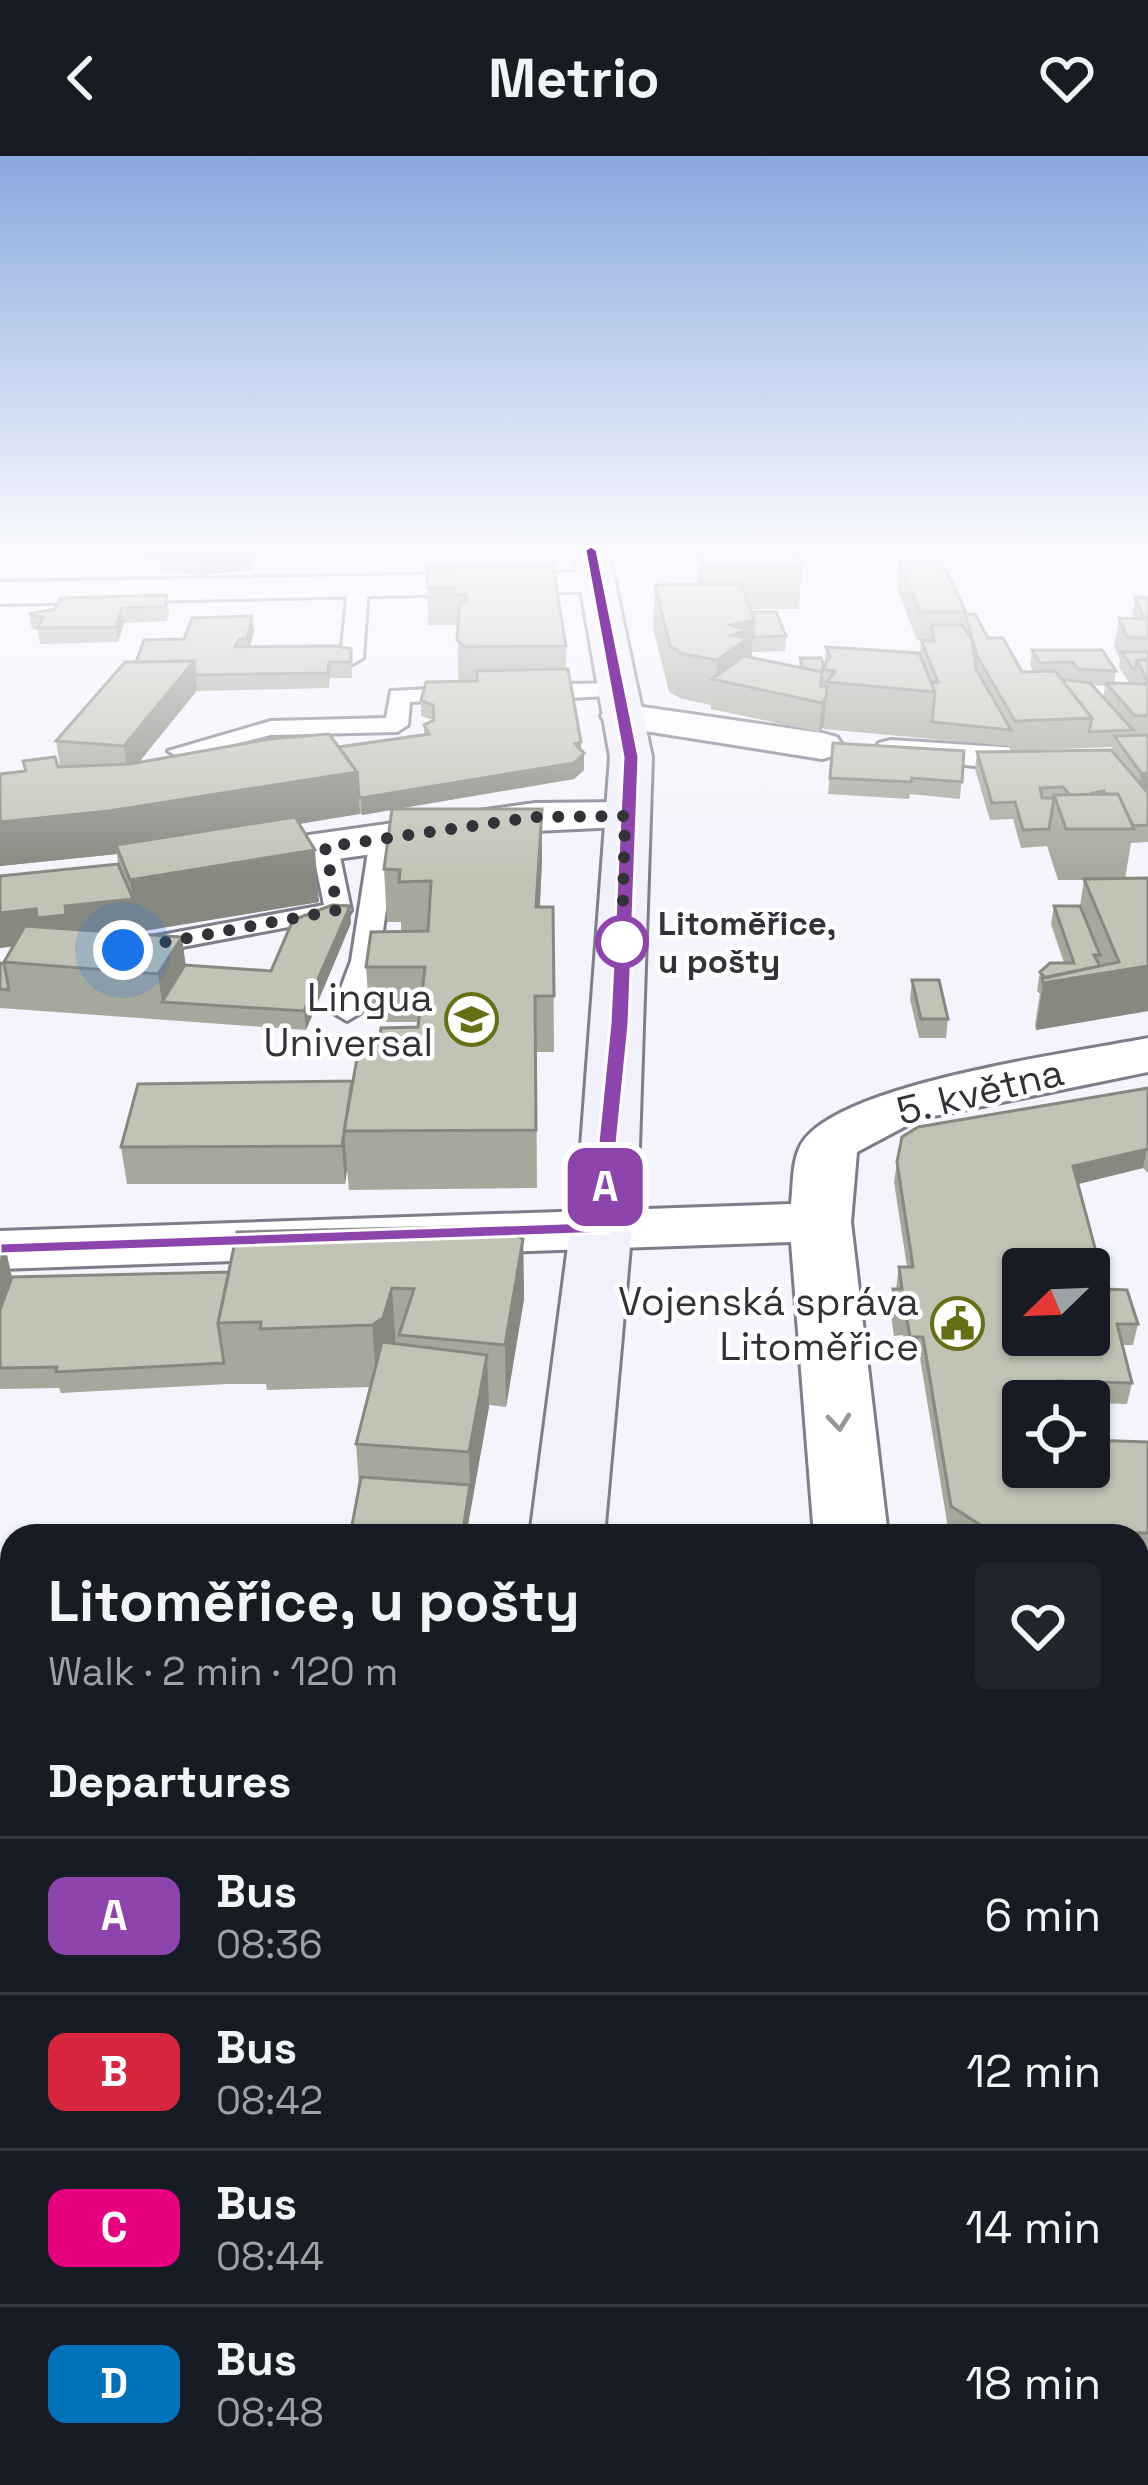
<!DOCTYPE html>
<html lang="en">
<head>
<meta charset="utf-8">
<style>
	:root { --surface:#171b24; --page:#20242c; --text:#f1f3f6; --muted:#9ea1a6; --line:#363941 }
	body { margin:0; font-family:"Space Grotesk",sans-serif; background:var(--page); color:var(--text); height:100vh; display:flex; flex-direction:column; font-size:45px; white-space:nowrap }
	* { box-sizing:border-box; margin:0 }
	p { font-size:39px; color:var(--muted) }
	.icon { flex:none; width:66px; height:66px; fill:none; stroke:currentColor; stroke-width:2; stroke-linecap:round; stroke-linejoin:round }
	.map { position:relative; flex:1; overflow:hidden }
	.details { position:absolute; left:0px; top:1368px; width:1149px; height:963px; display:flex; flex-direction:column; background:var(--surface); border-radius:36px 36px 0 0; box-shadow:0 3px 9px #0004 }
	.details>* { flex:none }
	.badge { padding:0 24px; border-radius:18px; font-size:42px; line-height:78px }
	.needle { width:78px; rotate:247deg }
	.buttons { position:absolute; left:1002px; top:1092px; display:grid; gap:24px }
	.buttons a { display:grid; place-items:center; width:108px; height:108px; border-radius:12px; background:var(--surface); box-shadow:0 3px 9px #0004; font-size:60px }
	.you { position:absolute; width:60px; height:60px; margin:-30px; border:9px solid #fff; border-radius:50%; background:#1a73e8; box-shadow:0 0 0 18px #1a73e833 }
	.map>.badge { position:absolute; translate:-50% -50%; box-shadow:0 0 0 6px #fff }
	h2 { padding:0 48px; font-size:45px; line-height:108px }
	.round { display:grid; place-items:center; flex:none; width:126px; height:126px; border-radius:12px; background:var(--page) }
	.headline { display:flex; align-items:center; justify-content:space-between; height:204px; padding:0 48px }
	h1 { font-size:57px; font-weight:800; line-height:90px }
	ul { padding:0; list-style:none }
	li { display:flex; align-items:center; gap:36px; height:156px; padding:0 48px; border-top:3px solid var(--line) }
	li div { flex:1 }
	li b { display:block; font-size:45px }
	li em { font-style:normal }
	li .badge { min-width:132px; font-weight:700; text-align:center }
	header { display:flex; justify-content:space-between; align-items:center; height:156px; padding:0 48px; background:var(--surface); font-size:54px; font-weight:800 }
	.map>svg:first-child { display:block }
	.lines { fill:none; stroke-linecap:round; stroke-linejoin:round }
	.service-casing { stroke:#7e7d8b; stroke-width:6 }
	.pedestrian-casing { stroke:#7e7d8b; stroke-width:6 }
	.minor-casing { stroke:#7e7d8b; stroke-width:6 }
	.secondary-casing { stroke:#7e7d8b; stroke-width:6 }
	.service { fill:#fff; fill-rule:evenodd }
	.pedestrian { fill:#fff; fill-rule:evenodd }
	.minor { fill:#fff; fill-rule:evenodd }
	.secondary { fill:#f1f0fc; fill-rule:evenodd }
	.wall { fill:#a6a89c; fill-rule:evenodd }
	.shaded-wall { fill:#87887f }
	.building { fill:#c1c3b5; stroke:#87887f; stroke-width:3; fill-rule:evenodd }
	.oneway { stroke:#98989c }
	.line { fill:#8e44ad; stroke:#fff; stroke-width:3 }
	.walk { stroke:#323238; stroke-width:12; stroke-dasharray:0 21.6 }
	.stop-dot { fill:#fff; stroke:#8e44ad; stroke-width:6 }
	.labels { text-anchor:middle; stroke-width:9; stroke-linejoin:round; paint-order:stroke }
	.far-stop-label { font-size:33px; font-weight:bold; fill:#323238; stroke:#fff; text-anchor:start }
	.poi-label { font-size:39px; fill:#323238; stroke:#fff; text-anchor:end }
	.street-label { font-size:39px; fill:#323238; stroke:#fff }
</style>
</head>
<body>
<header><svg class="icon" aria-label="back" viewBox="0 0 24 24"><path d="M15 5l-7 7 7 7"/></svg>Metrio<svg class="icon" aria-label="heart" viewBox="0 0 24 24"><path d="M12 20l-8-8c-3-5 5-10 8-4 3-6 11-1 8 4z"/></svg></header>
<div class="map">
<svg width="1148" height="2329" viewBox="0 0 1148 2329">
	<rect width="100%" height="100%" fill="#f4f4fd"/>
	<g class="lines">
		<defs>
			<path id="service" d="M 358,425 L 368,431 L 363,502 L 352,508 L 341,502 L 348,431 Z
				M 617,527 L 628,534 L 625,539 L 569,542 L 558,535 L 569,528 Z
				M 468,531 L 476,533 L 476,543 L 410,546 L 408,569 L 397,576 L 271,579 L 180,602 L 168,595 L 271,565 L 386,562 L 391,535 Z
				M 383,675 L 396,683 L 380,796 L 412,796 L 426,804 L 412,812 L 376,813 L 362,856 L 347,865 L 332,856 L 351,805 L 370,683 Z
				M 325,683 L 338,691 L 351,754 L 347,760 L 134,800 L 120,792 L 134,784 L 324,749 L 312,691 Z"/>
			<path id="pedestrian" d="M 891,584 L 1019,592 L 1148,589 L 1148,611 L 1019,614 L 879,601 L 874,594 L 879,587 Z"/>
			<path id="minor" d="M 598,416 L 616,427 L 611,435 L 0,448 L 0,426 Z
				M 622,548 L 822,577 L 837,581 L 843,590 L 837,599 L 822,603 L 607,569 L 601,560 L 607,551 Z
				M 625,646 L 641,650 L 648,660 L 641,670 L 535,675 L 224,719 L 207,715 L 200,705 L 207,695 L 224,691 L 535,647 Z
				M 1148,882 L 1148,916 L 919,963 L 857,996 L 851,1066 L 888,1380 L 814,1380 L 791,1086 L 0,1113 L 0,1075 L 791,1048 C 793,1032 792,1008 799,993 C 824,928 1080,896 1148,882 Z
				M 1148,1474 L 1148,1534 L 1137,1536 L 1137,1476 Z"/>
			<path id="secondary" d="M 574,394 L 608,394 L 652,601 L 639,991 L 604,1380 L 530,1380 L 581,991 L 610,601 Z
				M 434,2319 L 548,2319 L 547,2329 L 433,2329 Z"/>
		</defs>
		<!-- service casing -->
		<use href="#service" class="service-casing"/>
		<!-- pedestrian casing -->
		<use href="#pedestrian" class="pedestrian-casing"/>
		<!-- minor casing -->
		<use href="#minor" class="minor-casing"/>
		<!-- secondary casing -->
		<use href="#secondary" class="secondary-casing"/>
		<!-- service -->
		<use href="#service" class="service"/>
		<!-- pedestrian -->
		<use href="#pedestrian" class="pedestrian"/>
		<!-- minor -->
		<use href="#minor" class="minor"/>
		<!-- secondary -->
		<use href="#secondary" class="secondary"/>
	</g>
	<!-- wall -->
	<path class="wall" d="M 110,394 L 137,394 L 135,397 L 111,397 Z
		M 142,394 L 256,394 L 251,414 L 199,419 L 161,415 L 160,405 L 144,404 Z
		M 703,394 L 743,394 L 743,396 L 802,411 L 799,453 L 750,453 L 751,456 L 786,480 L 785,495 L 752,496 L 752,501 L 799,511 L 800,502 L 824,510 L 826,491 L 920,498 L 921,484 L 930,484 L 917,484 L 897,433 L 899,406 L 966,456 L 966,458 L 988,482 L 1022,516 L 1034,516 L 1030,509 L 1032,494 L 1116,515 L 1114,527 L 1130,528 L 1119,511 L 1120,504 L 1114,490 L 1119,462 L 1132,463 L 1135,441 L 1148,442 L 1148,686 L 1131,687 L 1125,723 L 1148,722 L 1148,855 L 1036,874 L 1035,869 L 1040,838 L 1037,835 L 1040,816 L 1064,807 L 1051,768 L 1054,750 L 1080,750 L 1084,724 L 1058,724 L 1047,690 L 1021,692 L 1013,663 L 990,664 L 975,613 L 977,596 L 1111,594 L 1112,591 L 1011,595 L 1008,590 L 824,573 L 824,571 L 819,576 L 711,553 L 711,549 L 682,543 L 669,536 L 653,472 L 655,429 L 697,428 L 698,397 L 704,397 ZM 1092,529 L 1105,530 L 1103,542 Z
		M 427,411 L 566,490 L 566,513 L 584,614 L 574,623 L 395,653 L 542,653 L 542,703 L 540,751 L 553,751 L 554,896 L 536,896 L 537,1032 L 349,1034 L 347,1013 L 345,1028 L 127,1028 L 121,991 L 352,925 L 379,886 L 418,871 L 419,866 L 370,866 L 366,811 L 401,775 L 401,766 L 387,766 L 384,713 L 391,654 L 362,659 L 360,657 L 299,668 L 319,746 L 127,777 L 182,781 L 185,809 L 271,815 L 351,767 L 306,874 L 0,852 L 0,807 L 4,808 L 13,790 L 0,792 L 118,708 L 117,698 L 0,710 L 0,618 L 60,611 L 56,585 L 136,506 L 184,483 L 254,475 L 250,491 L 351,493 L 352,522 L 330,522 L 329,532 L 197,535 L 139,606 L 339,591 L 424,579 L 424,569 L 433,564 L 421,560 L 421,544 L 461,525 L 458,522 L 458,475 L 456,469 L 428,469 Z
		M 167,439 L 169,454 L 167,465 L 124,467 L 118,486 L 40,488 L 38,474 L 32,473 L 29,458 Z
		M 833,587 L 964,595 L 960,643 L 910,638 L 909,643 L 828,638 Z
		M 912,824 L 948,863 L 946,882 L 919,882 L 910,843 Z
		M 1148,932 L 1148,1017 L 1143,1012 L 1078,1028 L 1106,1133 L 1138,1168 L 1133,1189 L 1122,1189 L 1132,1227 L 1127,1248 L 1089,1247 L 1089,1245 L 1023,1245 L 1023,1311 L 1148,1286 L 1148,1399 L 1137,1399 L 1137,1380 L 960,1380 L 948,1372 L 920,1202 L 907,1202 L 903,1179 L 894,1180 L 890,1153 L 893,1133 L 896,1133 L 899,1111 L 907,1111 L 894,1026 L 897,1006 Z
		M 523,1083 L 524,1143 L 506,1251 L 489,1249 L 466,1380 L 359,1330 L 356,1288 L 370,1231 L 267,1234 L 266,1228 L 227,1228 L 61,1237 L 59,1232 L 0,1233 L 0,1090 L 5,1090 L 12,1121 L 229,1116 Z
		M 186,2319 L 375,2319 L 374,2329 L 188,2329 Z"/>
	<!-- shaded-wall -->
	<path class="shaded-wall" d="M 196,394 L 256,394 L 251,414 L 199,419 Z
		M 122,452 L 124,467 L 118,486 L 116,471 Z
		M 252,460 L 254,475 L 248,498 L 247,483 Z
		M 754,464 L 751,509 L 716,524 L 717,504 L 731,469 Z
		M 194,505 L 197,534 L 128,620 L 124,590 Z
		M 826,541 L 824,571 L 819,576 L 822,547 Z
		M 581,586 L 581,600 L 584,597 L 584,614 L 574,623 L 362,659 L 361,642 Z
		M 357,616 L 360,658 L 119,697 L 116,689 L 117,698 L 0,710 L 0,632 Z
		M 1141,617 L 1148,617 L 1148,647 L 1136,649 Z
		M 542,653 L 542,703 L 537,804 L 536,751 Z
		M 315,694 L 319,746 L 138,776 L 130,724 Z
		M 133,743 L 138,776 L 70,784 L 65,750 Z
		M 350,750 L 351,767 L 306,874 L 304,855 Z
		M 36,753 L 66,759 L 72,793 L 42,787 L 0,792 L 0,757 Z
		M 182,781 L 188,827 L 162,846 L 158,818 Z
		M 1148,810 L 1148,855 L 1036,874 L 1043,827 Z
		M 344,976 L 347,1013 L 345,1028 L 342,990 Z
		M 1147,992 L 1143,1012 L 1070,1030 L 1073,1010 Z
		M 523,1083 L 524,1143 L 506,1251 L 505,1189 Z
		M 5,1090 L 16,1141 L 0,1188 L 0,1105 Z
		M 392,1132 L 396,1193 L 377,1231 L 372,1169 Z
		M 487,1199 L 489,1251 L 466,1380 L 462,1380 L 470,1329 L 469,1296 Z
		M 366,2319 L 375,2319 L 374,2329 L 365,2329 Z"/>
	<!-- building -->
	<path class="building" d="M 797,395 L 802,411 L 703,410 L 698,397 Z
		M 899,406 L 942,406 L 966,456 L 920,456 Z
		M 553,409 L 566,490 L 465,491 L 457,484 L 460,445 L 466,445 L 466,439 L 457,439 L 454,432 L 427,432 L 427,411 Z
		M 741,428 L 754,464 L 731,469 L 747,474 L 732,479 L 748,482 L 717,504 L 683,498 L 670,490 L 655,429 Z
		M 167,439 L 165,451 L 122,452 L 116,471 L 38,472 L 43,461 L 29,458 L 55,453 L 61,442 Z
		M 1135,441 L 1148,442 L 1148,482 L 1127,481 L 1119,462 L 1144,463 Z
		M 751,456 L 776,456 L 786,480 L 753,481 L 754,464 Z
		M 965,458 L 975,458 L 988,482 L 1003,482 L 1022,516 L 1055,515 L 1092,562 L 1015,565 L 977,500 Z
		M 252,460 L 247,483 L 239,483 L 235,491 L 336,490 L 351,493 L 351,506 L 329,506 L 328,517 L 195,519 L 194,505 L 136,506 L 144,484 L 184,483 L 192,462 Z
		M 932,469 L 962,469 L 972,484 L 976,513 L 1011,574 L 932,566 L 935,536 L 931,526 L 938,526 L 921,484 L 934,485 Z
		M 826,491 L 919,497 L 935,536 L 827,526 L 835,515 L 822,513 L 830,501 Z
		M 1032,494 L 1102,494 L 1116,515 L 1078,513 L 1072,506 L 1040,507 Z
		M 1121,496 L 1148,496 L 1148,504 L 1137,504 L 1135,515 Z
		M 744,500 L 822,516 L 821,530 L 827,530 L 826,541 L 822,547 L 712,523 Z
		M 800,502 L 821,502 L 824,510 L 822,516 L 803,512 Z
		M 1137,504 L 1148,504 L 1148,527 Z
		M 194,505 L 124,590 L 56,585 L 125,506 Z
		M 568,513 L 581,586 L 575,588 L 584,597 L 574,607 L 361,642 L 359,640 L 357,616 L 339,591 L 429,578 L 424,569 L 434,564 L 433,549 L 421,544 L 426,526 L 477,525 L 477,515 Z
		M 1061,523 L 1090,527 L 1133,574 L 1089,576 L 1092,562 Z
		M 1106,527 L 1148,528 L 1148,559 L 1135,560 Z
		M 329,578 L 357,616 L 109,655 L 0,666 L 0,618 L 26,615 L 23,605 L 55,601 L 58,611 L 130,608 L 270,583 Z
		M 1148,579 L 1148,617 L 1141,617 L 1114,580 Z
		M 833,587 L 964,595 L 962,626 L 912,622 L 911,626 L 830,622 Z
		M 1111,594 L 1148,637 L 1148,669 L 1133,670 L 1118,638 L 1106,638 L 1104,635 L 1093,637 L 1094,638 L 1070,639 L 1063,631 L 1040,632 L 1042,642 L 1054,642 L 1049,673 L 1023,674 L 1015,646 L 992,647 L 977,596 Z
		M 1118,638 L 1134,673 L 1066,673 L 1054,639 Z
		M 392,653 L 542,653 L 536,751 L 553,751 L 554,840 L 535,840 L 536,974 L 344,975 L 360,886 L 379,886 L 381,872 L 418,871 L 425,811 L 366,811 L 371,776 L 428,775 L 431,725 L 399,726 L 400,714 L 384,713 Z
		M 295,661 L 315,694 L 130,724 L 116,689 Z
		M 118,708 L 133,743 L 65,750 L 66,759 L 37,762 L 36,753 L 0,757 L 0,720 Z
		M 1148,722 L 1148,810 L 1043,827 L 1042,822 L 1119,806 L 1084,723 Z
		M 332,749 L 350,750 L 304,855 L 162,846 L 185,809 L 271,815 L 293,764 Z
		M 1054,750 L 1080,750 L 1100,799 L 1094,799 L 1100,810 L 1045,822 L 1040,816 L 1050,807 L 1074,807 Z
		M 25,770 L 182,781 L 158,818 L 4,806 Z
		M 0,807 L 4,808 L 9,834 L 0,833 Z
		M 912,824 L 939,824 L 948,863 L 921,863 Z
		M 352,925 L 342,990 L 121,991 L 138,928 Z
		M 1148,932 L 1148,993 L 1073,1010 L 1106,1133 L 1127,1134 L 1138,1168 L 1117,1168 L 1132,1227 L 1058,1225 L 1063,1245 L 1023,1245 L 1023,1311 L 1089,1311 L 1089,1284 L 1148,1286 L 1148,1377 L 988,1374 L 951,1350 L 923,1181 L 910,1181 L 906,1158 L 897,1159 L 893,1133 L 902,1133 L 899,1111 L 913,1111 L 897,1006 L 902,981 L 918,971 ZM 1023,1113 L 1089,1113 L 1089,1179 L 1023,1179 Z
		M 496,1070 L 523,1083 L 505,1189 L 399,1179 L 414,1133 L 392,1132 L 383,1162 L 372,1169 L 260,1173 L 261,1166 L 218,1167 L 237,1076 Z
		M 229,1116 L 218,1167 L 224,1207 L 56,1216 L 57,1211 L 0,1212 L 0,1154 L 12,1121 Z
		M 382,1186 L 487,1199 L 469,1296 L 356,1288 Z
		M 361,1321 L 470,1329 L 462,1380 L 350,1380 Z
		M 194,2319 L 366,2319 L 365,2329 L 191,2329 Z"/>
	<!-- one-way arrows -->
	<defs><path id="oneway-chevron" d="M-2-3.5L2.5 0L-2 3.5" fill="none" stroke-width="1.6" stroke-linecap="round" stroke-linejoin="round" transform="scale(3)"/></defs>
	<use class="oneway" href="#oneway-chevron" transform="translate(839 1266) rotate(84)"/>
	<!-- sky -->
	<linearGradient id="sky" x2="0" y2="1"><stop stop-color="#89a8de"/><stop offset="0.55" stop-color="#fafafe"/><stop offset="1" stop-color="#fafafe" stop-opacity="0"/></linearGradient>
	<rect width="1148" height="720" fill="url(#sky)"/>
	<!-- line -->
	<path class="line" d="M 591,390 L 597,394 L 639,601 L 629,868 L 608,1077 L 0,1098 L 0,1087 L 590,1066 L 610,868 L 623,601 L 585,394 Z"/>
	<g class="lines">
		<!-- walk -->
		<path class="walk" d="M 123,794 L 338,754 L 325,691 L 535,661 L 625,660 L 622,786"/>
	</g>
	<!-- icons -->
	<defs>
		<symbol id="school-ring" viewBox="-11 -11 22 22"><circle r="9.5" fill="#fff" stroke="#676f15" stroke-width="1.5"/><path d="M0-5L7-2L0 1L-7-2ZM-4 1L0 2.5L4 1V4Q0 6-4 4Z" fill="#676f15"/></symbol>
		<symbol id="civic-ring" viewBox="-11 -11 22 22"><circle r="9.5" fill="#fff" stroke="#676f15" stroke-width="1.5"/><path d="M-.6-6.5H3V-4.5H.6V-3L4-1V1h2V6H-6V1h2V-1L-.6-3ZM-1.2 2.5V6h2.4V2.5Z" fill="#676f15"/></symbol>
	</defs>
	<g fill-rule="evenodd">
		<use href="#school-ring" x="442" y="834" width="59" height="59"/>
		<use href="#civic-ring" x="928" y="1138" width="59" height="59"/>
	</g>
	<!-- markers -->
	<circle class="stop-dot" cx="622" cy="786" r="24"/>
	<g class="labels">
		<!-- far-stop labels -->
		<g class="far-stop-label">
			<text x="658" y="779">Litoměřice,<tspan x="658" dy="38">u pošty</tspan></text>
		</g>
		<!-- poi labels -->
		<g class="poi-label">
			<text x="433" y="855">Lingua<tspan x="433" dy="45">Universal</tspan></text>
			<text x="919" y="1159">Vojenská správa<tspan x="919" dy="45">Litoměřice</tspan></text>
		</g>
		<!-- street labels -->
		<g class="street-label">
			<text transform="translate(980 935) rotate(-14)" y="14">5. května</text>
		</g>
	</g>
</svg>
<div class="buttons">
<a><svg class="needle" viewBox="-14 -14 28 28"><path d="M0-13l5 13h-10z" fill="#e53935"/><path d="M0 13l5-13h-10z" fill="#9ea1a6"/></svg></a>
<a><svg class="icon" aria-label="locate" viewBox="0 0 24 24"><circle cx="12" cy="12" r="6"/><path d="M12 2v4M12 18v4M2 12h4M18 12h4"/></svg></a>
</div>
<div class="you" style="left:123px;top:794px"></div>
<b class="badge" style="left:605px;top:1031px;background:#8e44ad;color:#fff">A</b>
<section class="details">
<div class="headline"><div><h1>Litoměřice, u pošty</h1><p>Walk · 2 min · 120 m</p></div><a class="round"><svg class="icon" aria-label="heart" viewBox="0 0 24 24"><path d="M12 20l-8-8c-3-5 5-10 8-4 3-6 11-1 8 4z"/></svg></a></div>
<h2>Departures</h2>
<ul>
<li><span class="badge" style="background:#8e44ad;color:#fff">A</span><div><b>Bus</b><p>08:36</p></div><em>6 min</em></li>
<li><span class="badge" style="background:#d7263d;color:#fff">B</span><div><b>Bus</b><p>08:42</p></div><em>12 min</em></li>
<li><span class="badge" style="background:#e6007e;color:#fff">C</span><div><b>Bus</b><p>08:44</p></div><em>14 min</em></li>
<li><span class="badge" style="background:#0072bc;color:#fff">D</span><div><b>Bus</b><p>08:48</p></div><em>18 min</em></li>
</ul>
</section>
</div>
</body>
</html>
